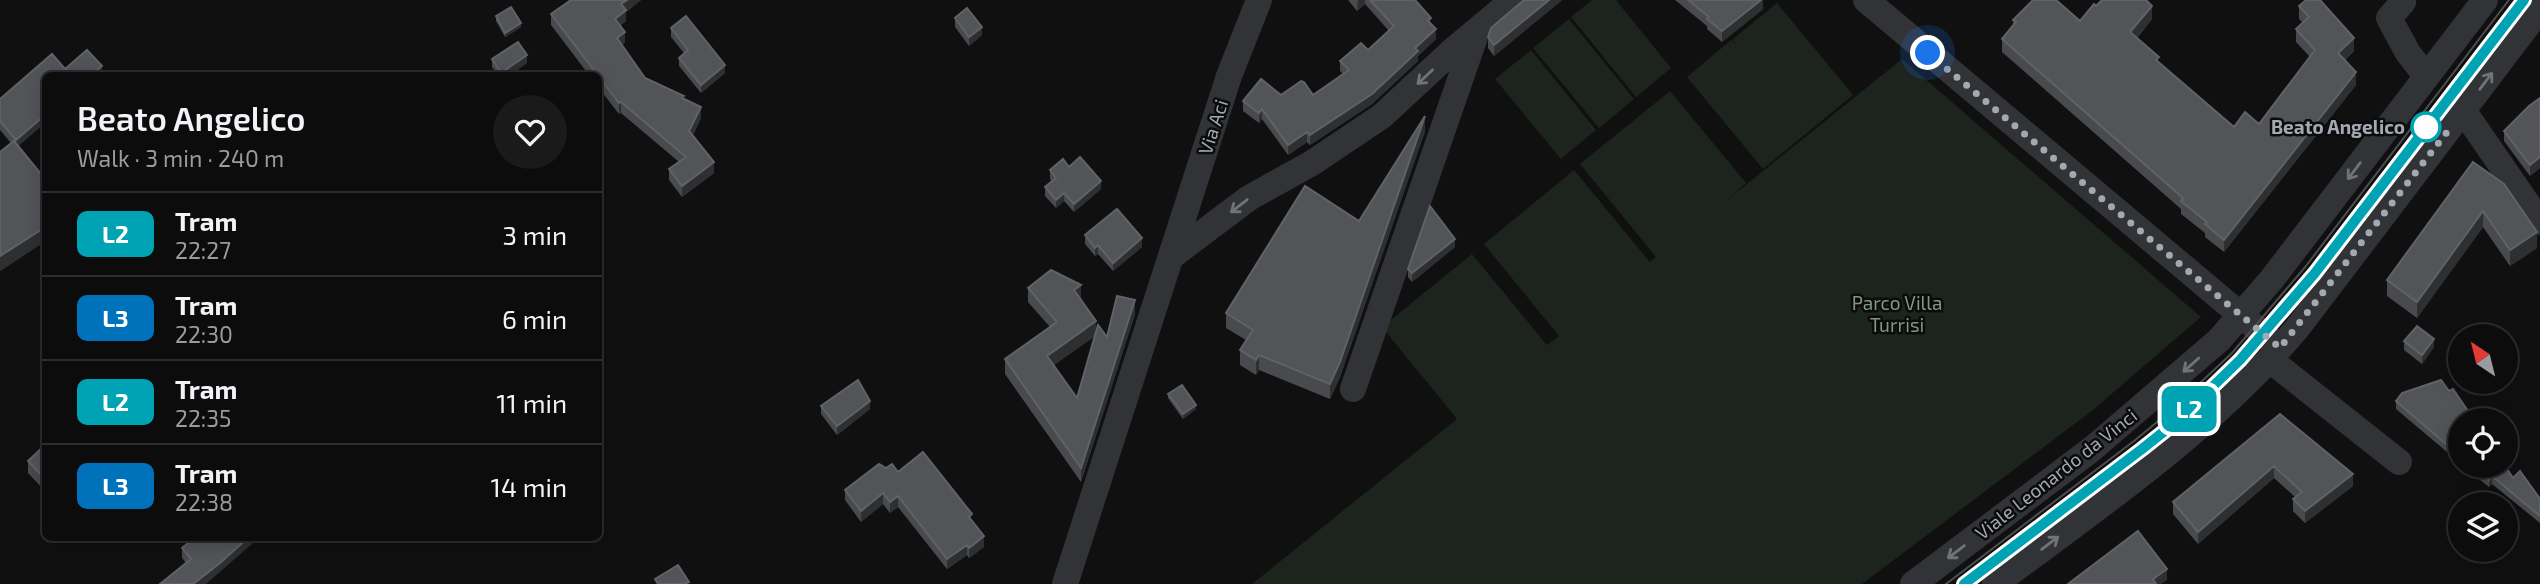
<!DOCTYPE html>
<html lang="en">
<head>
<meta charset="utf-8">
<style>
	:root { --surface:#0c0c0d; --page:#1a1a1b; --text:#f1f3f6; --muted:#9a9b9d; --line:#2c2c2e }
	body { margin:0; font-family:"Exo 2",sans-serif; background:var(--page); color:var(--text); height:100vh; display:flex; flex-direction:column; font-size:26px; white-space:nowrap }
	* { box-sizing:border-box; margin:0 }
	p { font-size:23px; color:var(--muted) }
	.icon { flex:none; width:38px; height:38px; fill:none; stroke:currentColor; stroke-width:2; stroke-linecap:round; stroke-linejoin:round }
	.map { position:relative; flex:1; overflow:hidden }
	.side { position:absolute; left:42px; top:72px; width:560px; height:469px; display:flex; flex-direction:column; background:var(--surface); border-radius:10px; box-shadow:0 4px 18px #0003,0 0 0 2px var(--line) }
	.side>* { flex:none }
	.badge { padding:0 14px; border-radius:10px; font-size:24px; line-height:46px }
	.needle { width:46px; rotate:325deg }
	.buttons { position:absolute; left:2448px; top:324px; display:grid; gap:14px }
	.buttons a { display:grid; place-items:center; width:70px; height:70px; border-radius:50%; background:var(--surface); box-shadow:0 4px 18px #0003,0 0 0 2px var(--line); font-size:35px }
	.you { position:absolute; width:35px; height:35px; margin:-18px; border:5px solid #fff; border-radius:50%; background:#1a73e8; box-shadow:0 0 0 10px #1a73e833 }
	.map>.badge { position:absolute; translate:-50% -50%; box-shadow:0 0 0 4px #fff }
	.round { display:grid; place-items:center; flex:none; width:74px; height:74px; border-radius:37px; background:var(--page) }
	.overview { display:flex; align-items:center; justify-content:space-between; height:119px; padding:0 35px }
	h1 { font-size:33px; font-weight:600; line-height:52px }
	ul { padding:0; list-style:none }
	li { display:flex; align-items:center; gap:21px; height:84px; padding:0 35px; border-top:2px solid var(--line) }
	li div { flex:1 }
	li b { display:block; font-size:26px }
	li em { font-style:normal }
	li .badge { min-width:77px; font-weight:700; text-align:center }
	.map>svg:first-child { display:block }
	.green { fill:#1d231d }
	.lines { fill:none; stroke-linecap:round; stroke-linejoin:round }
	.minor { stroke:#323336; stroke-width:26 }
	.tram { stroke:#4b4d50; stroke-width:2 }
	.wall { fill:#494a4d; fill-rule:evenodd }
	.shaded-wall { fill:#2e2f31 }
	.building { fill:#525458; stroke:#5f6266; stroke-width:2 }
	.oneway { stroke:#707479 }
	.line-casing { stroke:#fff; stroke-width:16 }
	.line { stroke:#00a3b4; stroke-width:10 }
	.walk { stroke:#a3a9b0; stroke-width:7; stroke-dasharray:0 12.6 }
	.stop-dot { fill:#fff; stroke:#00a3b4; stroke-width:3.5 }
	.labels { text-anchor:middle; stroke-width:5; stroke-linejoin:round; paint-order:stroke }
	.street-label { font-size:19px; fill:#a3a9b0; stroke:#0b0b0c }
	.stop-label { font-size:19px; font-weight:bold; fill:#a3a9b0; stroke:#0b0b0c; text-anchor:end }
	.park-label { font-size:19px; fill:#7e997c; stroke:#0b0b0c }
</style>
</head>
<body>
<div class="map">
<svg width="2540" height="584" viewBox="0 0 2540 584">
	<rect width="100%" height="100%" fill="#101011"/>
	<!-- green -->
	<path class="green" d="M 1592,0 L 1616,0 L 1671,68 L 1636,97 L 1571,17 Z
		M 1777,3 L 1853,95 L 1763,169 L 1687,77 L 1731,40 L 1739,48 L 1732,40 Z
		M 1569,19 L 1634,99 L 1599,128 L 1533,48 Z
		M 1531,50 L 1596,130 L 1561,159 L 1495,79 Z
		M 1902,59 L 2201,317 L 2093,410 L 1862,584 L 1252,584 L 1457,419 L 1382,327 L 1472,254 L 1547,345 L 1559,336 L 1484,244 L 1574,170 L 1650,262 L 1656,257 L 1580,164 L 1670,91 L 1746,183 L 1727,200 Z"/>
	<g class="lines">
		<!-- minor -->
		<path class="minor" d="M 1866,0 L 2280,348
			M 2402,0 L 2403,2 L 2389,18 L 2408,53 L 2426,76
			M 2463,110 L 2540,222
			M 1172,256 L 1249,198 L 1312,163 L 1382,116 L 1452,51 L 1513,0
			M 2270,360 L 2399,462
			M 1353,389 L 1477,31
			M 1065,584 L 1229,76 L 1259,0
			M 1913,584 L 2092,449 L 2219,340 L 2272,279 L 2485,0
			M 1995,584 C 2101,505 2214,428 2299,326 L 2540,9"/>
		<!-- tram -->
		<path class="tram" d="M 1946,584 L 2134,441 L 2168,413 L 2232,353 L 2306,266 L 2509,0
			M 1964,584 L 2142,449 L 2176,422 L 2240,360 L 2315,273 L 2524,0"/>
	</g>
	<!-- wall -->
	<path class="wall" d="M 571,0 L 641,0 L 626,12 L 626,21 L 620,26 L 625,42 L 622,45 L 645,78 L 684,99 L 701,118 L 693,135 L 714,173 L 682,197 L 669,180 L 669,169 L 679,162 L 621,113 L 619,114 L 598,87 L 598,75 L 589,75 L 551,25 L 551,14 Z
		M 1348,0 L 1415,0 L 1431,24 L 1436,39 L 1418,56 L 1418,61 L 1372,104 L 1310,145 L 1307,142 L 1288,155 L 1262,119 L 1259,123 L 1243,111 L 1243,101 L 1281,95 L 1313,95 L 1343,74 L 1340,71 L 1340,61 L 1368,50 L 1389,31 L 1365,4 L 1357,11 Z
		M 1524,0 L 1562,0 L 1494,56 L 1488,48 L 1488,37 Z
		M 1675,0 L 1763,0 L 1763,9 L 1722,42 L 1707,29 L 1707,26 Z
		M 2096,6 L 2152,19 L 2137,38 L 2159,62 L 2234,127 L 2259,124 L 2310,57 L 2296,42 L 2296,29 L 2303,23 L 2299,19 L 2299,6 L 2354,51 L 2345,60 L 2356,85 L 2224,252 L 2205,237 L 2205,233 L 2181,214 L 2181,209 L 2002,52 L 2002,39 L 2013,25 L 2013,20 L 2080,21 Z
		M 496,16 L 521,27 L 505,37 L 496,21 Z
		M 955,18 L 982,35 L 969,46 L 955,27 Z
		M 671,28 L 725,73 L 701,93 L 679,66 L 679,58 L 684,53 L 671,37 Z
		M 87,50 L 102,66 L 102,74 L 100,75 L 46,75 L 46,122 L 18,146 L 46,180 L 46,244 L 45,244 L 44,242 L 0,271 L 0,152 L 11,143 L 0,130 L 0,99 L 52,54 L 65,69 Z
		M 492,59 L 527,63 L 510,75 L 498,75 L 492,67 Z
		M 2540,98 L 2540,168 L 2530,176 L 2504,141 L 2504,131 Z
		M 1425,131 L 1340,377 L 1330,399 L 1259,370 L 1256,375 L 1240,365 L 1240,350 L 1246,340 L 1226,328 L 1226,313 L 1359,221 Z
		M 2473,162 L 2537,248 L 2510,266 L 2483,227 L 2417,318 L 2387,296 L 2387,280 Z
		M 1069,167 L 1101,189 L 1074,212 L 1064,201 L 1056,208 L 1045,196 L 1045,187 L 1052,182 L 1050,179 L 1050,170 Z
		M 1085,235 L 1142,247 L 1113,271 L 1098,254 L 1095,256 L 1085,244 Z
		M 1455,247 L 1412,282 L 1408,277 L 1408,269 Z
		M 1028,288 L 1081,300 L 1096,333 L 1107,337 L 1135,314 L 1081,482 L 1005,374 L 1005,359 L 1050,327 L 1028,302 ZM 1095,336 L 1077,398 L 1054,365 Z
		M 2404,341 L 2434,347 L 2422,364 L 2404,350 Z
		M 1168,394 L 1196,409 L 1183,419 L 1168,398 Z
		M 2396,401 L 2460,420 L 2460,463 L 2396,409 Z
		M 821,406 L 870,409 L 837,435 L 821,414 Z
		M 2280,414 L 2353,486 L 2305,523 L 2293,511 L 2293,499 L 2295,497 L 2274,478 L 2198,544 L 2173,514 L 2173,502 Z
		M 46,444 L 46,492 L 28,473 L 28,461 Z
		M 2463,466 L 2505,466 L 2513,478 L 2540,499 L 2540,523 L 2492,484 L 2489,487 Z
		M 886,468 L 898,472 L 972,520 L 984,547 L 969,558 L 967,555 L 947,569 L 898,507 L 890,513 L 883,504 L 861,522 L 845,500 L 845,490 Z
		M 182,548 L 220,573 L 186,563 L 182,558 Z"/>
	<!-- shaded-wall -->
	<path class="shaded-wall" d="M 627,0 L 641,0 L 626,12 L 626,21 L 615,30 L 615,19 L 621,4 Z
		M 1358,0 L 1365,0 L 1365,4 L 1357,11 Z
		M 1549,0 L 1562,0 L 1494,56 L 1494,45 Z
		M 1761,0 L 1763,0 L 1763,9 L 1722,42 L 1722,31 Z
		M 2152,6 L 2152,19 L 2130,45 L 2130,32 Z
		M 521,23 L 521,27 L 505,37 L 505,33 Z
		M 982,27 L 982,35 L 969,46 L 969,37 Z
		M 1436,29 L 1436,39 L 1418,56 L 1418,61 L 1372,104 L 1310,145 L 1310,135 L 1415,48 Z
		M 625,32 L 625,42 L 617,48 L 617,38 Z
		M 2354,38 L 2354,51 L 2338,66 L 2338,53 Z
		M 527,55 L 527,63 L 510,75 L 501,75 L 501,73 Z
		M 725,65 L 725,73 L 701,93 L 701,85 Z
		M 102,66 L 102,74 L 100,75 L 91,75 Z
		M 2356,72 L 2356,85 L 2224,252 L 2224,240 Z
		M 621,102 L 621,113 L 619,114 L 619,103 Z
		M 701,107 L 701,118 L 689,141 L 689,131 Z
		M 1262,109 L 1262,119 L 1259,123 L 1259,113 Z
		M 46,114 L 46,122 L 16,148 L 16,140 Z
		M 1425,116 L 1425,131 L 1340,377 L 1330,399 L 1330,384 Z
		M 1307,132 L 1307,142 L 1288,155 L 1288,145 Z
		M 2540,157 L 2540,168 L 2530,176 L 2530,165 Z
		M 714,162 L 714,173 L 682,197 L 682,186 Z
		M 1101,181 L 1101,189 L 1074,212 L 1074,204 Z
		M 1064,193 L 1064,201 L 1056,208 L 1056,200 Z
		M 2483,211 L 2483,227 L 2417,318 L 2417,302 Z
		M 44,228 L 44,242 L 0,271 L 0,256 Z
		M 2537,232 L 2537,248 L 2510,266 L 2510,250 Z
		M 1142,238 L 1142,247 L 1113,271 L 1113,263 Z
		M 1455,239 L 1455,247 L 1412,282 L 1412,273 Z
		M 1098,245 L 1098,254 L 1095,256 L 1095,248 Z
		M 1081,285 L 1081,300 L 1074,290 Z
		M 1135,300 L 1135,314 L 1081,482 L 1081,468 Z
		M 1096,321 L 1096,335 L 1047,370 L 1047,356 Z
		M 2434,339 L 2434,347 L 2422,364 L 2422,355 Z
		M 1259,355 L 1259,370 L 1256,375 L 1256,360 Z
		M 870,401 L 870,409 L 837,435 L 837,426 Z
		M 1196,405 L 1196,409 L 1183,419 L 1183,414 Z
		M 2274,466 L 2274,478 L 2198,544 L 2198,532 Z
		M 2353,474 L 2353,486 L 2305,523 L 2305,511 Z
		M 2492,476 L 2492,484 L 2489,487 L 2489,480 Z
		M 883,493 L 883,504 L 861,522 L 861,511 Z
		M 898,496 L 898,507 L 890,513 L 890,502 Z
		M 984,536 L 984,547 L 969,558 L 969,548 Z
		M 249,537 L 260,537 L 206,584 L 193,584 Z
		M 967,545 L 967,555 L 947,569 L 947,559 Z
		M 2167,569 L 2167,580 L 2161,584 L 2153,584 L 2153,579 Z"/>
	<!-- building -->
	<path class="building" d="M 571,0 L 627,0 L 621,4 L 626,10 L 615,19 L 625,32 L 617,38 L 645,78 L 684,96 L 682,98 L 701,107 L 689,131 L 714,162 L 682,186 L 669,169 L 686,157 L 621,102 L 619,103 L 551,14 Z
		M 1370,0 L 1415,0 L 1431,18 L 1428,21 L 1436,29 L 1415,48 L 1418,51 L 1372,94 L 1310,135 L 1307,132 L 1288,145 L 1262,109 L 1259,113 L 1243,101 L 1261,79 L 1281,95 L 1301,81 L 1304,82 L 1313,95 L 1349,70 L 1340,61 L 1361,43 L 1368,50 L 1394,26 Z
		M 1524,0 L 1549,0 L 1494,45 L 1488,37 L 1491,28 Z
		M 1688,0 L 1761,0 L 1722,31 L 1707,19 L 1709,17 Z
		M 2033,0 L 2056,0 L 2080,21 L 2094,4 L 2096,6 L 2102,0 L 2146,0 L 2152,6 L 2130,32 L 2159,57 L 2156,60 L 2234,127 L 2245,112 L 2259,124 L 2315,50 L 2296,29 L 2309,17 L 2299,6 L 2306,0 L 2320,0 L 2354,38 L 2338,53 L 2356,72 L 2224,240 L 2205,224 L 2207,222 L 2181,201 L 2183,198 L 2002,39 L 2016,22 L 2013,20 Z
		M 511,7 L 521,23 L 505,33 L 496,16 Z
		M 967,8 L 982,27 L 969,37 L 955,18 Z
		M 686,16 L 725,65 L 701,85 L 679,58 L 688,50 L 671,28 Z
		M 518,42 L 527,55 L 501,73 L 492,59 Z
		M 87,50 L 102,66 L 91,75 L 46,75 L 46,114 L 16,140 L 0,121 L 0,99 L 52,54 L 65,69 Z
		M 2540,98 L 2540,157 L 2530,165 L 2504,131 L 2529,106 Z
		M 1425,116 L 1340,362 L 1330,384 L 1259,355 L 1256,360 L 1240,350 L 1253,330 L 1226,313 L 1305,186 L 1359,221 Z
		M 14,141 L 46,180 L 46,230 L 45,230 L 44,228 L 0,256 L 0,152 Z
		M 1080,157 L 1101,181 L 1074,204 L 1064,193 L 1056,200 L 1045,187 L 1056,178 L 1050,170 L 1063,159 L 1069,167 Z
		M 2473,162 L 2504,184 L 2537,232 L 2510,250 L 2483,211 L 2417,302 L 2387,280 Z
		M 1430,206 L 1455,239 L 1412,273 L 1408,269 Z
		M 1117,209 L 1142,238 L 1113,263 L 1098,245 L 1095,248 L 1085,235 Z
		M 1051,270 L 1081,285 L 1074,290 L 1096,321 L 1047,356 L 1077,398 L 1098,325 L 1107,337 L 1117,296 L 1135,300 L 1081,468 L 1005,359 L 1057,322 L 1028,288 Z
		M 2417,326 L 2434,339 L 2422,355 L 2404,341 Z
		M 858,380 L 870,401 L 837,426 L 821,406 Z
		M 2441,380 L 2449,391 L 2453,389 L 2474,420 L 2460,420 L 2460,456 L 2396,401 L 2402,393 Z
		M 1182,385 L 1196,405 L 1183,414 L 1168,394 Z
		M 2280,414 L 2353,474 L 2305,511 L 2293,499 L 2302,492 L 2274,466 L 2198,532 L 2173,502 Z
		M 46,444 L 46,480 L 28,461 Z
		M 923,452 L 972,514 L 969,517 L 984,536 L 969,548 L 967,545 L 947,559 L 898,496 L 890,502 L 883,493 L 861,511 L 845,490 L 879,464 L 886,468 L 892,464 L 898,472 Z
		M 2472,466 L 2505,466 L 2513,478 L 2520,471 L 2540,499 L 2540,516 L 2492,476 L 2489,480 Z
		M 2138,531 L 2167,569 L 2153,579 L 2156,584 L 2068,584 Z
		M 196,537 L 249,537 L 220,563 L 193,584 L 160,584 L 191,559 L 182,548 Z
		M 678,565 L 689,582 L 685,584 L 658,584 L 655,579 Z"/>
	<!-- one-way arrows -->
	<defs><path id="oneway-shaft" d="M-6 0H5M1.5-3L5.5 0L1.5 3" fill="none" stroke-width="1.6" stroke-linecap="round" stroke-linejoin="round" transform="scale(1.75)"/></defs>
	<g class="oneway">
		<use href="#oneway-shaft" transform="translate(1425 77) rotate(137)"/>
		<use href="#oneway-shaft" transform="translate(2486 81) rotate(-53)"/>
		<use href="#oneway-shaft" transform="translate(2354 171) rotate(127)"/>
		<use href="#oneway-shaft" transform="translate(1239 206) rotate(142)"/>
		<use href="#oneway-shaft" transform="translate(2191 365) rotate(138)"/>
		<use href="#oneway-shaft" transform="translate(2050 543) rotate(-37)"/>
		<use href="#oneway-shaft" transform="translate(1956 552) rotate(143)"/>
	</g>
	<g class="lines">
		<defs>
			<path id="line" d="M 1964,584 L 2142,449 L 2176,422 L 2240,360 L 2315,273 L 2524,0"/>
		</defs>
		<!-- line casing -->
		<use href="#line" class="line-casing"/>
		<!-- line -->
		<use href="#line" class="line"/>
		<!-- walk -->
		<path class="walk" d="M 1928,53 L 2280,348 L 2447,132 L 2426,127"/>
	</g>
	<!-- markers -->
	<circle class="stop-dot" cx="2426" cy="127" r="14"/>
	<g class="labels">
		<!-- street labels -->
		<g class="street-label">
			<text transform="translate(1213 127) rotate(-72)" y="7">Via Aci</text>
			<text transform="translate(2056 474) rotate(-38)" y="7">Viale Leonardo da Vinci</text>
		</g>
		<!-- stop labels -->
		<g class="stop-label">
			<text x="2405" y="134">Beato Angelico</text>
		</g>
		<!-- park labels -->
		<g class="park-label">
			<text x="1897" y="310">Parco Villa<tspan x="1897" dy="22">Turrisi</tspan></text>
		</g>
	</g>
</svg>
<div class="buttons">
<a><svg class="needle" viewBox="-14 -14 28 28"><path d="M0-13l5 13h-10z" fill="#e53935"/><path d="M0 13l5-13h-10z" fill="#9a9b9d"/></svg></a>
<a><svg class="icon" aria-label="locate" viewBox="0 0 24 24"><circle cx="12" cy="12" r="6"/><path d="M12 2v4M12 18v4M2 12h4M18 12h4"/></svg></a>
<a><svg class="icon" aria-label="layers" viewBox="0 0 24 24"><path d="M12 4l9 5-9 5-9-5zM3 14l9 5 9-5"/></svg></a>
</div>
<div class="you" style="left:1928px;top:53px"></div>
<b class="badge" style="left:2189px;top:409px;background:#00a3b4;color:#fff">L2</b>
<section class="side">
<div class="overview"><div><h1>Beato Angelico</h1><p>Walk · 3 min · 240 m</p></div><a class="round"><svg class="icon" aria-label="heart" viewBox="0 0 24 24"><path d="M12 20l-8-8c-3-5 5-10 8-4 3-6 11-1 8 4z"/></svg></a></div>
<ul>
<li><span class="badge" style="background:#00a3b4;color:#fff">L2</span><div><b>Tram</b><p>22:27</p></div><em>3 min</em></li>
<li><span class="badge" style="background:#0072bc;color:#fff">L3</span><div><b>Tram</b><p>22:30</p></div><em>6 min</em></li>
<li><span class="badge" style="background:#00a3b4;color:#fff">L2</span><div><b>Tram</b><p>22:35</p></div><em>11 min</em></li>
<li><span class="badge" style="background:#0072bc;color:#fff">L3</span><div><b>Tram</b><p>22:38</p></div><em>14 min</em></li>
</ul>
</section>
</div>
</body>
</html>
